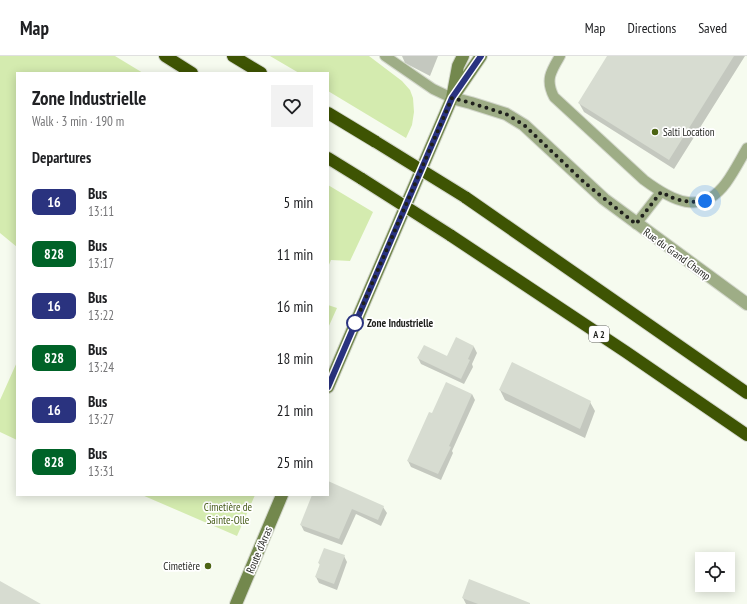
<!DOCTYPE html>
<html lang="en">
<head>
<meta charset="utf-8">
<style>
	:root { --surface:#fff; --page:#f2f2f2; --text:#202124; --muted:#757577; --line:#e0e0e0 }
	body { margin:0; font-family:"PT Sans Narrow",sans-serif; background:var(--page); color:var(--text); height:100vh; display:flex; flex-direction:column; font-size:15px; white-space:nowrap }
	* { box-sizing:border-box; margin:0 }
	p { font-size:13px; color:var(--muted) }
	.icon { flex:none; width:22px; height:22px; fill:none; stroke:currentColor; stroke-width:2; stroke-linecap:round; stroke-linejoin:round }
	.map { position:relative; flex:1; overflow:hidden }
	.panel { position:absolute; left:16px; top:16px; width:313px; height:424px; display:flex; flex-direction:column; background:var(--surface); border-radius:0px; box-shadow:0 2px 10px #0003 }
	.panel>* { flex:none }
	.badge { padding:0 8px; border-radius:6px; font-size:14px; line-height:26px }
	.controls { position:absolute; left:695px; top:496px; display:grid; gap:8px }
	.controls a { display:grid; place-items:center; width:40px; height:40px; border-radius:0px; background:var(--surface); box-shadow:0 2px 10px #0003; font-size:20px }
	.you { position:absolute; width:20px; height:20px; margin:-10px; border:3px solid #fff; border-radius:50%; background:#1a73e8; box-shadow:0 0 0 6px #1a73e833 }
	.map>.badge { position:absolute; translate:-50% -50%; box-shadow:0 0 0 2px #fff }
	h2 { padding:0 16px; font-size:15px; line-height:36px }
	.round { display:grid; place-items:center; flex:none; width:42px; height:42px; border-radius:0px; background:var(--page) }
	.overview { display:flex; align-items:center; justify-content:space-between; height:68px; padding:0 16px }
	h1 { font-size:19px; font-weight:700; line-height:30px }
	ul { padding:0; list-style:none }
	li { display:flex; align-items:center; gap:12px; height:52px; padding:0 16px }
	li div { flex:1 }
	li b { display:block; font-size:15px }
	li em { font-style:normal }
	li .badge { min-width:44px; font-weight:700; text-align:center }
	header { display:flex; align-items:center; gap:24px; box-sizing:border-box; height:56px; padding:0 20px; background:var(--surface); border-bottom:1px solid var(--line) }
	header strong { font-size:19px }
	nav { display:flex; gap:22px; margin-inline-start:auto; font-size:14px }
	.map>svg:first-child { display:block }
	.green { fill:#d4ebaf }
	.shadow { fill:#0003 }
	.building { fill:#d7dcd1 }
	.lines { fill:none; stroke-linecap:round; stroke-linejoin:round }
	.lane-casing { stroke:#d4d8cd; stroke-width:12 }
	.street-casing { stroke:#d4d8cd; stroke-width:14 }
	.secondary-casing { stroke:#d4d8cd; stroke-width:14 }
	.highway-casing { stroke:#d4d8cd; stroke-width:14 }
	.lane { stroke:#9ead86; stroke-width:10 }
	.street { stroke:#9ead86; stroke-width:12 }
	.secondary { stroke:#73884d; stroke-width:12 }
	.highway { stroke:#3e5403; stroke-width:12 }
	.highway-bridge-casing { stroke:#d4d8cd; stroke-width:14; stroke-linecap:butt }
	.highway-bridge { stroke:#3e5403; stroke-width:12 }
	.line-casing { stroke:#fff; stroke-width:9 }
	.line { stroke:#2a337f; stroke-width:6 }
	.walk { stroke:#1f201c; stroke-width:4; stroke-dasharray:0 7.2 }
	.poi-dot { fill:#4c6413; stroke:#fff; stroke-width:1.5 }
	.stop-dot { fill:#fff; stroke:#2a337f; stroke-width:2 }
	.labels { text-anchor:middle; stroke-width:3.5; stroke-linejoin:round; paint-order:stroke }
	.shield { fill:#fff; stroke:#626360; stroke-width:1 }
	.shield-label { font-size:10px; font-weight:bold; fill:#1f201c }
	.poi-label { font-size:11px; fill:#1f201c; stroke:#fff; text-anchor:start }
	.street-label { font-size:11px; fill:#1f201c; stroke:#fff }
	.stop-label { font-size:11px; font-weight:bold; fill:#1f201c; stroke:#fff; text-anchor:start }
	.park-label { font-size:11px; fill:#485d1b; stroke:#fff }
</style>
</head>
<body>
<header>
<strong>Map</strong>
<nav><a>Map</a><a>Directions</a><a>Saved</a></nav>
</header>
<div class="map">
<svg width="747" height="548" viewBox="0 0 747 548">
	<rect width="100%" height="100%" fill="#f6fbef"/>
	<!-- green -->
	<path class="green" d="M 0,0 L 115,0 L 143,17 L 17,17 L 17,191 L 0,177 Z
		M 270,0 L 369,0 L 402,25 L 410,34 L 413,42 L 414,56 L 412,69 L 406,82 L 328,35 L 328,17 L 299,17 Z
		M 328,129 L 373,156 L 350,205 L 331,204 L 328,211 Z
		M 328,249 L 337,252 L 328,272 Z
		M 17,306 L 17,384 L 0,376 L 0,344 Z
		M 142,439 L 255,439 L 237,480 Z"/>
	<!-- shadow -->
	<path class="shadow" d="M 402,0 L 438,0 L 430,20 L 405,7 Z
		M 608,0 L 745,0 L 674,113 L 584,56 L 579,47 Z
		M 457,283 L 474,291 L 477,297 L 472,308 L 473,311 L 464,328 L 421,308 L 418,302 L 447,301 Z
		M 512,307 L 590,346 L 595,355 L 585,382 L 505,344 L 500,334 Z
		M 472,338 L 475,344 L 452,395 L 453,397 L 441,424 L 411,411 L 408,405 L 432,358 Z
		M 328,426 L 383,451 L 387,457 L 381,470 L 356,458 L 342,489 L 304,475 L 301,469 L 313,439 L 328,439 Z
		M 344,500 L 347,506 L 337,534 L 319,527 L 316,521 L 320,509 L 319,507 Z
		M 463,542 L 524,548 L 466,548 Z"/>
	<!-- building -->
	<path class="building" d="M 607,0 L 734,0 L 669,104 L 578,47 Z
		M 456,281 L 474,290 L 468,303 L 470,304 L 461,323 L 417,302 L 424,289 L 447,300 Z
		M 512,306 L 591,345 L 580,373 L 499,334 Z
		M 446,326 L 472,338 L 449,390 L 451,391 L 438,418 L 407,405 L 429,356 L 432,357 Z
		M 328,425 L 384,450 L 378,464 L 352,453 L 339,483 L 300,469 L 312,439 L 328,439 Z
		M 324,492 L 345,499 L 334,528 L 315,521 L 320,508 L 318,507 Z
		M 469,523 L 530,547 L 530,548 L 478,548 L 462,542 Z
		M 0,525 L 41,548 L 0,548 Z"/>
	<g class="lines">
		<defs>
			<path id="lane" d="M 385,0 L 433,33 L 452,42
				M 560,0 C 551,15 545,24 554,41 L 644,124 C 671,144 701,161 726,127 C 734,116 740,104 747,92
				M 636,168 L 661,136"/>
			<path id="street" d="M 452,42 L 471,47 L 506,58 L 524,69 L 604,143 L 747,248"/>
			<path id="secondary" d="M 455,38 L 481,0
				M 328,331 L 452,42 L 458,10 L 463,0
				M 236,548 L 282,439"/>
			<path id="highway" d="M 165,0 L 192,17
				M 233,0 L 261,17
				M 328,57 L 376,86
				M 328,102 L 362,123
				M 465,141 L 747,337
				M 450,179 L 626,296 L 747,379"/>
		</defs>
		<!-- lane casing -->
		<use href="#lane" class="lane-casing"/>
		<!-- street casing -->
		<use href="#street" class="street-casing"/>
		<!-- secondary casing -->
		<use href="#secondary" class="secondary-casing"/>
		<!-- highway casing -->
		<use href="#highway" class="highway-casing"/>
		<!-- lane -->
		<use href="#lane" class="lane"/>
		<!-- street -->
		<use href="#street" class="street"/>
		<!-- secondary -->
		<use href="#secondary" class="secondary"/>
		<!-- highway -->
		<use href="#highway" class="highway"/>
		<defs>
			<path id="highway-bridge" d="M 376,86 L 465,141
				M 362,123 L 450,179"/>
		</defs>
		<!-- highway-bridge casing -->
		<use href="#highway-bridge" class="highway-bridge-casing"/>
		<!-- highway-bridge -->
		<use href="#highway-bridge" class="highway-bridge"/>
	</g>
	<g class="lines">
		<defs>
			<path id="line" d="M 328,331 L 452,42 L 481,0"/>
		</defs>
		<!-- line casing -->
		<use href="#line" class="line-casing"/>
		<!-- line -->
		<use href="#line" class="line"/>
		<!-- walk -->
		<path class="walk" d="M 355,267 L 452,42 L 471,47 L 506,58 L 524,69 L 585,127 L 636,168 L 661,136 C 677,145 687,147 705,145"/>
	</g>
	<!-- markers -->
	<g class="poi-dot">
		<circle cx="655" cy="76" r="4"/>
		<circle cx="208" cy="510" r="4"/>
	</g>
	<circle class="stop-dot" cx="355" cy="267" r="8"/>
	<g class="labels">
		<!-- shield labels -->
		<rect class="shield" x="589" y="270" width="20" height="16" rx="3"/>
		<g class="shield-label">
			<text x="599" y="282">A 2</text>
		</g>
		<!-- poi labels -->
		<g class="poi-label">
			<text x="663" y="80">Salti Location</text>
			<text x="200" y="514" text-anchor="end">Cimetière</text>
		</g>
		<!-- street labels -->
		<g class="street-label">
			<text transform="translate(677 198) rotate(36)" y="4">Rue du Grand Champ</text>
			<text transform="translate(259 494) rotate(-67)" y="4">Route d'Arras</text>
		</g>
		<!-- stop labels -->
		<g class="stop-label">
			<text x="367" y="271">Zone Industrielle</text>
		</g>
		<!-- park labels -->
		<g class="park-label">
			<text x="228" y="455">Cimetière de<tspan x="228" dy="13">Sainte-Olle</tspan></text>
		</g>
	</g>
</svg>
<div class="controls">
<a><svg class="icon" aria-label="locate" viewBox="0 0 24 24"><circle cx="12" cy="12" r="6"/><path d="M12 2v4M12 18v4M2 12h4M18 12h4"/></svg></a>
</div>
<div class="you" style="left:705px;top:145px"></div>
<section class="panel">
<div class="overview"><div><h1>Zone Industrielle</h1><p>Walk · 3 min · 190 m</p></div><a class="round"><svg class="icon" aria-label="heart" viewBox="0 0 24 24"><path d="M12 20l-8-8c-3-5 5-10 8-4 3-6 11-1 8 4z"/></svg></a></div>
<h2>Departures</h2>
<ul>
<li><span class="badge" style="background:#2a337f;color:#fff">16</span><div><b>Bus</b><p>13:11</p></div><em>5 min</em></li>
<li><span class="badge" style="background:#006328;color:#fff">828</span><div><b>Bus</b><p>13:17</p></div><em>11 min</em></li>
<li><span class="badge" style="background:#2a337f;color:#fff">16</span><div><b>Bus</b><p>13:22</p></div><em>16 min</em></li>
<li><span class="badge" style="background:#006328;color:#fff">828</span><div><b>Bus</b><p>13:24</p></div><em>18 min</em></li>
<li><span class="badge" style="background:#2a337f;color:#fff">16</span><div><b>Bus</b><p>13:27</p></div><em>21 min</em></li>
<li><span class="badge" style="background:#006328;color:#fff">828</span><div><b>Bus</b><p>13:31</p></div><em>25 min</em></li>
</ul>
</section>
</div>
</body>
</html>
